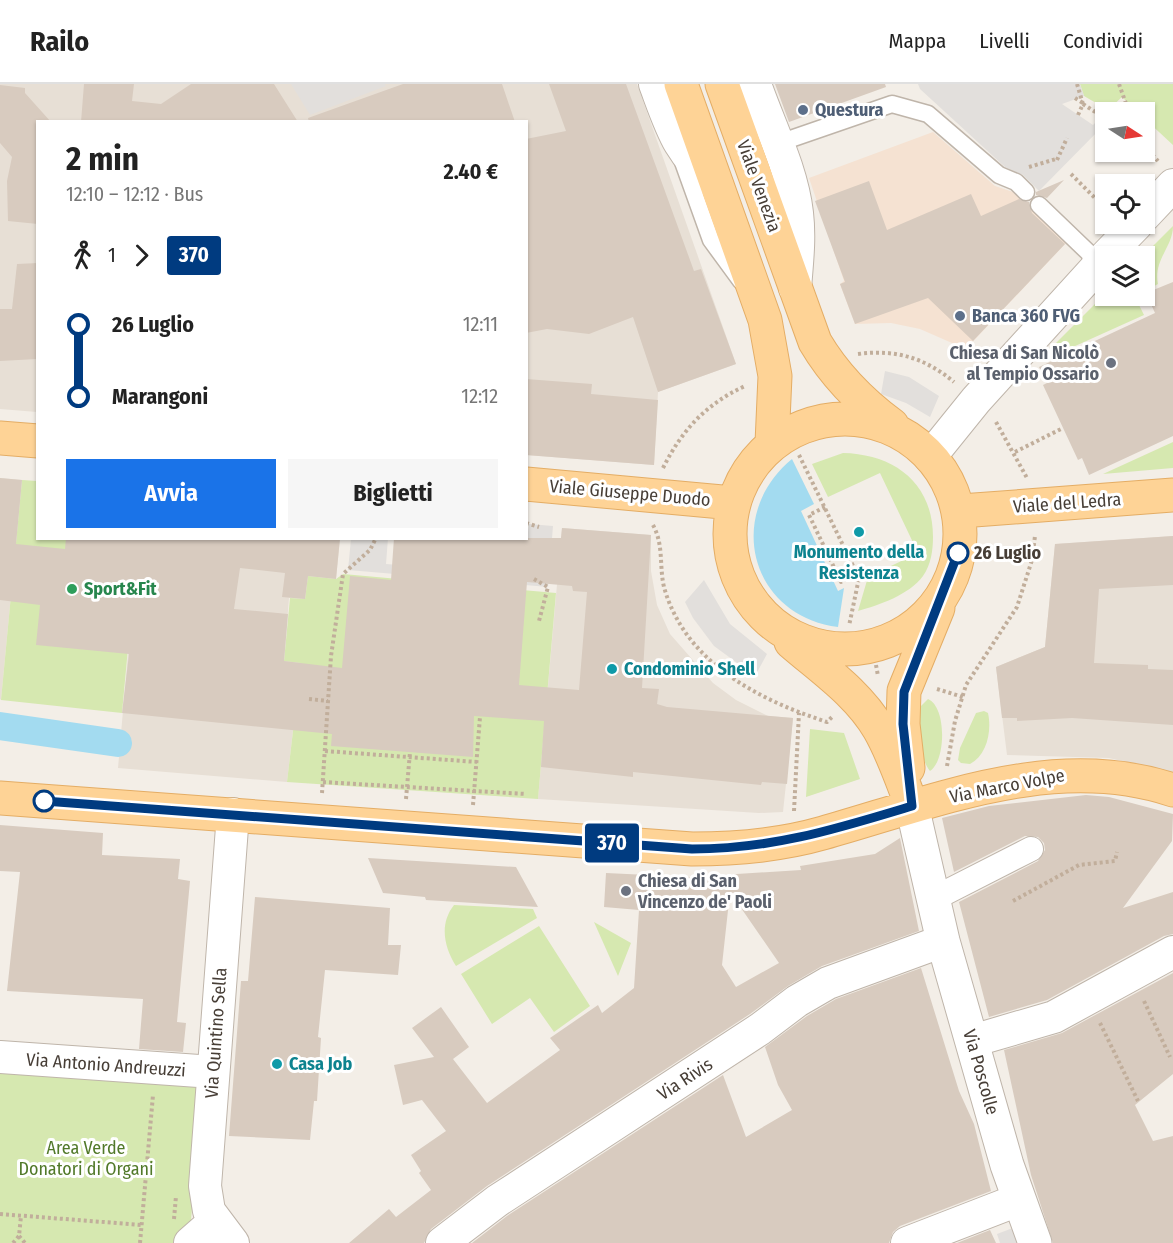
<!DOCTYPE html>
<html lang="it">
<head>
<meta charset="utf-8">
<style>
	:root { --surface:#fff; --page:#f6f6f6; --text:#222; --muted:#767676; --line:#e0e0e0; --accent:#1a73e8 }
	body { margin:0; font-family:"Fira Sans Condensed",sans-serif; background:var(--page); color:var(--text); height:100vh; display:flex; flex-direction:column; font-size:22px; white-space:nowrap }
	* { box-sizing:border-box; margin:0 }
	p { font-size:20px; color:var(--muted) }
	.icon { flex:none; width:33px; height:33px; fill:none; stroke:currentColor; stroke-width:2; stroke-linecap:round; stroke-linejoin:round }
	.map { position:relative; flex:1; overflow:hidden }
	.panel { position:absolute; left:36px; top:36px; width:492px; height:420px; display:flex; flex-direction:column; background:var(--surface); border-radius:0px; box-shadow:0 2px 4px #0004 }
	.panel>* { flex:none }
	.badge { padding:0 12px; border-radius:4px; font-size:21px; line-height:39px }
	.needle { width:39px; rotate:102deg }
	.buttons { position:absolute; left:1095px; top:18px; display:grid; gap:12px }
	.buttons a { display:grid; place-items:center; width:60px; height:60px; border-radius:0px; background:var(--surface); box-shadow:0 2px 4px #0004; font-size:30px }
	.map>.badge { position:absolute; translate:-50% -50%; box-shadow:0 0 0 3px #fff }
	.legs { display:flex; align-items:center; gap:9px; height:66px; padding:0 30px; font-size:20px }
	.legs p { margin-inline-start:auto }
	.overview { display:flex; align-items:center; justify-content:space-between; height:102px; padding:0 30px }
	h1 { font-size:33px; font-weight:700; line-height:45px }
	.primary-button { display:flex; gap:12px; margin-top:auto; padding:12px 30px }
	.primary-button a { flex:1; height:69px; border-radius:0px; background:var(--accent); color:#fff; font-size:24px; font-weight:700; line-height:69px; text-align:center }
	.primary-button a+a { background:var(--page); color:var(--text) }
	ul { padding:0 30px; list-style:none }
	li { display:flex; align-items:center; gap:21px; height:72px; font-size:22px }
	li i { display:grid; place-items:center; width:9px; height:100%; margin:0 8px; background:currentColor }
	li i::after { content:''; width:15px; height:15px; margin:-8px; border:4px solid; border-radius:50%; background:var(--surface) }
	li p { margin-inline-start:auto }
	li:first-child i { background:linear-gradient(#0000 50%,currentColor 0) }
	li:last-child i { background:linear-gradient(currentColor 50%,#0000 0) }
	header { display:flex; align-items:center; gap:36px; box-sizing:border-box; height:84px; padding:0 30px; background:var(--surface); border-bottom:2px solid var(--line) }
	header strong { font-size:28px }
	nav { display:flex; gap:33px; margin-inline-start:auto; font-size:21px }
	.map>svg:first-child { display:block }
	.residential { fill:#e7dfd5 }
	.commercial { fill:#f5e2d2 }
	.green { fill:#d6e8b0 }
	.parking { fill:#e2dfdc }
	.water { fill:#a3dbf0 }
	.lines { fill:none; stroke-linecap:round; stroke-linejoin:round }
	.canal { stroke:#a3dbf0; stroke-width:28 }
	.building { fill:#d8cbbf; fill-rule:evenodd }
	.service-casing { stroke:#bfb5aa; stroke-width:19 }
	.pedestrian-casing { stroke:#bfb5aa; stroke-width:26 }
	.minor-casing { stroke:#bfb5aa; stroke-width:34 }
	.tertiary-casing { stroke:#bfb5aa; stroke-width:35 }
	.primary-casing { stroke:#e4ad65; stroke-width:35 }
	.path { stroke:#c1ae9b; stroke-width:4; stroke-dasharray:3 3; stroke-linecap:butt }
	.service { stroke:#fff; stroke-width:16 }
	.pedestrian { stroke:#fff; stroke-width:24 }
	.minor { stroke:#fff; stroke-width:32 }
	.tertiary { stroke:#fff; stroke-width:33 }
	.primary { stroke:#fed396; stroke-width:33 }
	.line-1-casing { stroke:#fff; stroke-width:14 }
	.line-1 { stroke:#003b80; stroke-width:9 }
	.service-dot { fill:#5c6f8a; stroke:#fff; stroke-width:2 }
	.worship-dot { fill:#6b7280; stroke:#fff; stroke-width:2 }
	.culture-dot { fill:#0f9aa8; stroke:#fff; stroke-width:2 }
	.stop-1-dot { fill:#fff; stroke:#003b80; stroke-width:3 }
	.leisure-dot { fill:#2e9e5b; stroke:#fff; stroke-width:2 }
	.labels { text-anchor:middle; stroke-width:6; stroke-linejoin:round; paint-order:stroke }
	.service-label { font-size:18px; font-weight:bold; fill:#4e5e75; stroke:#fff; text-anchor:start }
	.street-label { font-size:18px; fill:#473e36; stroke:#fff }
	.worship-label { font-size:18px; font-weight:bold; fill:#5b616d; stroke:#fff; text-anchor:end }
	.culture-label { font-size:18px; font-weight:bold; fill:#0d838f; stroke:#fff; text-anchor:start }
	.stop-label { font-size:18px; font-weight:bold; fill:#473e36; stroke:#fff; text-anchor:start }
	.leisure-label { font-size:18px; font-weight:bold; fill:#27864d; stroke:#fff; text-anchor:start }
	.park-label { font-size:18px; fill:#517929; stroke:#fff }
</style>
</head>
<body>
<header>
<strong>Railo</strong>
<nav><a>Mappa</a><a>Livelli</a><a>Condividi</a></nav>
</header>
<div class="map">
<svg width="1173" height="1159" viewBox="0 0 1173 1159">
	<rect width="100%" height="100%" fill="#f3eee7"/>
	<!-- residential -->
	<path class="residential" d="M 0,0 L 637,0 L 736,280 L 658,308 L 654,381 L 527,371 L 526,38 L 38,38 L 37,328 L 0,325 Z
		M 0,394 L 22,396 L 1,616 L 0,615 Z
		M 562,444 L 651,451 L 651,487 L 657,521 L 670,550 L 713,599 L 736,616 L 768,632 L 793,634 L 783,728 L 759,729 L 538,715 Z
		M 1173,452 L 1173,689 L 1109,674 L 1007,671 L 996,583 L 1045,563 L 1055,460 Z
		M 138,455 L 340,455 L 336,495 L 308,492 L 305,515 L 289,514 L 284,576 L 301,578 L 287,698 L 118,684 Z"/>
	<!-- commercial -->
	<path class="commercial" d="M 933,48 L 995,102 L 1013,108 L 1066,159 L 963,268 L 952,259 L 920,245 L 891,239 L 855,240 L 840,200 L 844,197 L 809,94 Z"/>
	<!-- green -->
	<path class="green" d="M 1080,0 L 1173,0 L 1173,61 L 1145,35 L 1144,28 L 1138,28 L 1122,13 L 1108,26 L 1084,12 Z
		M 1173,142 C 1173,163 1153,176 1158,200 L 1145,207 L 1143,172 Z
		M 1105,210 L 1137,212 L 1135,213 L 1144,231 L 1053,272 L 1049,266 Z
		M 1173,357 L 1173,384 L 1103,390 L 1173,358 Z
		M 843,369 C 893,370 933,398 933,453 C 933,466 931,481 923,492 C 909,511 879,521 858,527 L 868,493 L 918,469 L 880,389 L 828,413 L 812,380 Z
		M 22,396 L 37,397 L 38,454 L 138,455 L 122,629 L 1,616 Z
		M 343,490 L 556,509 L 538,715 L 287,698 L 301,579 L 284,577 L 290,514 L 305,515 L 308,492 L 336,495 Z
		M 928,615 C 947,623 946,677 930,687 C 918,672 919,642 920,623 Z
		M 984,627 L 988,629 C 992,647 987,671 970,680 L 961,679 L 958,676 L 960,664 L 976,629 Z
		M 810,645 L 844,649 L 860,695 L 806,713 Z
		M 454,821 L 533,825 L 537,834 L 456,882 C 444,863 439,840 454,821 Z
		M 594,838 L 631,859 L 618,892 Z
		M 539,842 L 590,922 L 554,948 L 530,914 L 492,940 L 461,890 Z
		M 0,982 L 202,999 L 190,1149 L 178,1159 L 0,1159 Z"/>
	<!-- parking -->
	<path class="parking" d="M 291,0 L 385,0 L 386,2 L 310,31 Z
		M 918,0 L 1080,0 L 1084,12 L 1062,20 L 1093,41 L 1098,36 L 1103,42 L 1039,107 L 1023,91 L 1005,83 L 920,5 Z
		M 885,287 L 909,293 L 939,312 L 930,333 L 906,319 L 881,310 Z
		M 529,440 L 553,442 L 548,503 L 348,486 L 351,455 L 388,454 L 386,480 L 523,491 Z
		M 704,496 L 730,540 L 767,570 L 755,592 L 714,562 L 693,534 L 685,518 Z
		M 1026,1139 L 1035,1159 L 1000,1159 L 997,1150 Z"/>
	<!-- water -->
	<path class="water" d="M 792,375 L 814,420 L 801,427 L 838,507 L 844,504 L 838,543 C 749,531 725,430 792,375 Z"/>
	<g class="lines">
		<!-- canal -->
		<path class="canal" d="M 0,642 L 118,659"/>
	</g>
	<!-- building -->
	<path class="building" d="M 84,0 L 134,0 L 132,17 L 161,20 L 191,0 L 274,0 L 298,38 L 81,38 Z
		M 403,0 L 502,0 L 515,38 L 309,38 L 308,34 Z
		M 549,0 L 626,0 L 694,187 L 701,185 L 736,280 L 658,308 L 633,233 L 589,250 L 547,245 L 526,249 L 526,55 L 566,47 Z
		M 775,0 L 885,0 L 886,3 L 789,38 Z
		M 0,1 L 25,4 L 25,9 L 51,38 L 38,38 L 38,140 L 8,137 L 7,97 L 12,73 L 0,59 Z
		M 1064,96 L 1047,114 L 1036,111 L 1036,108 Z
		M 869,97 L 887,146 L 971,110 L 981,132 L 1019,115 L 1029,118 L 1032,129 L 1065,160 L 973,257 L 928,214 L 855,240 L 840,200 L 845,198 L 815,117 Z
		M 38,179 L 37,275 L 0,277 L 0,225 L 12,225 L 17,180 Z
		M 1173,198 L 1173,352 L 1089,391 L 1082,374 L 1078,376 L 1043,301 L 1047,299 L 1039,283 L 1155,229 L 1146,209 Z
		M 526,295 L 592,300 L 591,310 L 658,316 L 654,381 L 526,371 Z
		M 0,394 L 22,396 L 16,460 L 65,465 L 66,454 L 340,454 L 336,495 L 308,492 L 305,515 L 282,513 L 285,489 L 240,484 L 234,525 L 288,530 L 284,577 L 342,584 L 350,492 L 391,496 L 394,454 L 561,454 L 562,444 L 651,451 L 642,604 L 659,605 L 657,620 L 667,623 L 793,634 L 787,700 L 762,698 L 761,701 L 633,688 L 633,693 L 541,683 L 544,637 L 474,632 L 473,673 L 331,662 L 332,650 L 122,629 L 129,570 L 36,561 L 40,521 L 0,516 ZM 527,498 L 572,502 L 573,507 L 587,508 L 579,606 L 519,601 Z
		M 1173,452 L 1173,501 L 1099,505 L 1094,579 L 1148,581 L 1148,585 L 1173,586 L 1173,641 L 1072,634 L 1017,637 L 1017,634 L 1002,634 L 996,583 L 1045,563 L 1055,460 Z
		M 1086,711 L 1109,713 L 1173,730 L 1172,757 L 1123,824 L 1173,808 L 1173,850 L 1164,852 L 1047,916 L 989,933 L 959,818 L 1038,777 L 1045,766 L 1044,759 L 1038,753 L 1025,752 L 954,788 L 942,734 L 989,722 Z
		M 0,741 L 103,749 L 102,771 L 180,775 L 178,795 L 190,797 L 177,938 L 186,939 L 183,968 L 139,965 L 143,915 L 7,907 L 20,788 L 0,787 Z
		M 900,754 L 919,847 L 822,882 L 788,902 L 750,930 L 487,1102 L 431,1145 L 424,1159 L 349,1159 L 389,1125 L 396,1133 L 431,1106 L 419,1089 L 421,1087 L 411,1071 L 446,1047 L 422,1016 L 403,1021 L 394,981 L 434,973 L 412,944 L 441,923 L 469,963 L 453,975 L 487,1019 L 560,966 L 550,954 L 598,921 L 602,929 L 634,904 L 639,826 L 604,823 L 606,789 L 690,793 L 801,786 L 800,782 L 875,770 ZM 730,808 L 779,879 L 736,903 L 722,881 Z
		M 368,774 L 516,783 L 538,823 L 426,816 L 425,813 L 383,809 Z
		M 255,813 L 390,824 L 388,861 L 401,861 L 398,891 L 325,886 L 318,953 L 321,954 L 317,1017 L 314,1017 L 310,1056 L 229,1052 L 241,897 L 248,897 Z
		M 921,884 L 959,1007 L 974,1040 L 991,1107 L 900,1142 L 893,1148 L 889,1159 L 472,1159 L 507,1132 L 723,991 L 746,1053 L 792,1026 L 778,1001 L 765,963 L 807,932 L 836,915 Z
		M 1173,889 L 1173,990 L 1135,1021 L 1153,1057 L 1173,1052 L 1173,1159 L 1053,1159 L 1031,1091 L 1004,966 L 1062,949 Z
		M 990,1146 L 996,1159 L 957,1159 Z"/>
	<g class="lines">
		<defs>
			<path id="service" d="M 776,60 L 892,20 L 928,30 L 999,91 L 1016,98 L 1026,108
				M 683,78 L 711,156 L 741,197
				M 1039,121 L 1089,169 L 1092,177 L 1090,188"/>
			<path id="pedestrian" d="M 933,815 L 1031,765"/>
			<path id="minor" d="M 655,0 C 672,46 678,69 717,101
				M 755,0 C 769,41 792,85 797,129 C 800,154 797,179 795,204
				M 1144,132 L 1173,101
				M 1106,172 L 1137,140
				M 930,373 L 976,316 L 1106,173
				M 972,957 L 1054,933 L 1173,868
				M 0,973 L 213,988
				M 190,1159 L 215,1137
				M 233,1159 L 209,1127 L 205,1102 L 233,730
				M 442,1159 L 497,1117 L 760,945 L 797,917 L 828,899 L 943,857
				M 907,1159 L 1018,1116"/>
			<path id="tertiary" d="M 912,722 L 943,857 L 1007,1081 L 1035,1159"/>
			<path id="primary" d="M 681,0 L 765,236 L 775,292 L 772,359
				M 722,0 L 815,258 C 835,292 861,318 892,341
				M730 450a115 115 0 1 1 230 0a115 115 0 1 1-230 0Z
				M 0,354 L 38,357
				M 526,400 L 733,419
				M 961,427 L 1173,411
				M 791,558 C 822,585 858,609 879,645 C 893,669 902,697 912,722
				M 908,684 L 903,640 L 904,607 L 938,524
				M 0,714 L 692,765 C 736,765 781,761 823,749 C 937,717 1055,667 1173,706"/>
		</defs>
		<!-- service casing -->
		<use href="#service" class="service-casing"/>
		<!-- pedestrian casing -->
		<use href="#pedestrian" class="pedestrian-casing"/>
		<!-- minor casing -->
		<use href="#minor" class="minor-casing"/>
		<!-- tertiary casing -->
		<use href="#tertiary" class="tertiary-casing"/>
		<!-- primary casing -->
		<use href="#primary" class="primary-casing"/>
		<!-- path -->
		<path class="path" d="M 1077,0 L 1083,20
			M 1119,0 L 1129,28
			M 1075,14 L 1083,19
			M 1078,31 L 1083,20 L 1106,35
			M 1144,62 L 1158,77
			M 1057,76 L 1067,54
			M 1029,83 L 1056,75
			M 1071,90 L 1106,125
			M 858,270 C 896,265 925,274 954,298
			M 996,338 L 1027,394
			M 1015,368 L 1063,344
			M 799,371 L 859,494 L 849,542
			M 663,384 C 682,346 706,320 745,302
			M 825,423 L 809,431 L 841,498 L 857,489
			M 526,439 L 539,443
			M 653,441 C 664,461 659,482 664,503 C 685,579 759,616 827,638 L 832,633
			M 534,495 L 548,503 L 539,537
			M 876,581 L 878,592
			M 937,605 L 963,613
			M 309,615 L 328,617
			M 325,667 L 477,678
			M 947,682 L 955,637 L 966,601 L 1017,523 L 1032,476 L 1035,452
			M 323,698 L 526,710
			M 322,709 L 331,572 L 343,490 L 370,466 L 376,454
			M 406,715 L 410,668
			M 473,721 L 480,633
			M 794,727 L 799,629
			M 1013,817 L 1079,781 L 1115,777 L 1117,768
			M 1144,917 L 1170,973
			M 1100,939 L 1138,1017
			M 0,1130 L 142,1141
			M 174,1135 L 176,1112
			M 19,1152 L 25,1159
			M 13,1159 L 19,1152 L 21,1132
			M 140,1159 L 153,1011"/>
		<!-- service -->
		<use href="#service" class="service"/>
		<!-- pedestrian -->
		<use href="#pedestrian" class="pedestrian"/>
		<!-- minor -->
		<use href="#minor" class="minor"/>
		<!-- tertiary -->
		<use href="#tertiary" class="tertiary"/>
		<!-- primary -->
		<use href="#primary" class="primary"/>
	</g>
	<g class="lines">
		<defs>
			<path id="line-1" d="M 44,717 L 692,765 C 773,765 836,745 912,722 L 903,640 L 904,608 L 958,469"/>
		</defs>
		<!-- line-1 casing -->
		<use href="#line-1" class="line-1-casing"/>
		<!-- line-1 -->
		<use href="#line-1" class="line-1"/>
	</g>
	<!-- markers -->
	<g class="service-dot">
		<circle cx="803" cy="26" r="6"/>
		<circle cx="960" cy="232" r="6"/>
	</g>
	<g class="worship-dot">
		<circle cx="1111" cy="279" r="6"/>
		<circle cx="626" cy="807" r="6"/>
	</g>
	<g class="culture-dot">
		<circle cx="859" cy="448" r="6"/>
		<circle cx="612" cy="585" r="6"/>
		<circle cx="277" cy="980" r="6"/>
	</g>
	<g class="stop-1-dot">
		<circle cx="958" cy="469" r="10"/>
		<circle cx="44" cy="717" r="10"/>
	</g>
	<circle class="leisure-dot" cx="72" cy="505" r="6"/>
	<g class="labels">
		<!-- service labels -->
		<g class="service-label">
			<text x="815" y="32">Questura</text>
			<text x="972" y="238">Banca 360 FVG</text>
		</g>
		<!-- street labels -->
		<g class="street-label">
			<text transform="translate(759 102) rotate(70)" y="6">Viale Venezia</text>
			<text transform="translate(630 409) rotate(5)" y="6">Viale Giuseppe Duodo</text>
			<text transform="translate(1067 419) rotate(-4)" y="6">Viale del Ledra</text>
			<text transform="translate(1007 702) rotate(-11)" y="6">Via Marco Volpe</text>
			<text transform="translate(216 949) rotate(-86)" y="6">Via Quintino Sella</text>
			<text transform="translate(106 981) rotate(4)" y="6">Via Antonio Andreuzzi</text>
			<text transform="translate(981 988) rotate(74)" y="6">Via Poscolle</text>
			<text transform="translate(685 995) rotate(-33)" y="6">Via Rivis</text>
		</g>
		<!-- worship labels -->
		<g class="worship-label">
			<text x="1099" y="275">Chiesa di San Nicolò<tspan x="1099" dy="21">al Tempio Ossario</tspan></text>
			<text x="638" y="803" text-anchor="start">Chiesa di San<tspan x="638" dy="21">Vincenzo de' Paoli</tspan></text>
		</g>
		<!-- culture labels -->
		<g class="culture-label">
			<text x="859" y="474" text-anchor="middle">Monumento della<tspan x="859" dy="21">Resistenza</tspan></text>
			<text x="624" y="591">Condominio Shell</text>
			<text x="289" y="986">Casa Job</text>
		</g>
		<!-- stop labels -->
		<g class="stop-label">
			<text x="974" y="475">26 Luglio</text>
		</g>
		<!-- leisure labels -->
		<g class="leisure-label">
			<text x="84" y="511">Sport&amp;Fit</text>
		</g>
		<!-- park labels -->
		<g class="park-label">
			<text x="86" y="1070">Area Verde<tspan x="86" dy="21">Donatori di Organi</tspan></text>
		</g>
	</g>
</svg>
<div class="buttons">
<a><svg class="needle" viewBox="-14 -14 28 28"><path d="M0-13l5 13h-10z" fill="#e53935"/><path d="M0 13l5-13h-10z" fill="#767676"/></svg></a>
<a><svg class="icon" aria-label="locate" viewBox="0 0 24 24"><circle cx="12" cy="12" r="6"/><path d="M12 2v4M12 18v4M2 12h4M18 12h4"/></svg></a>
<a><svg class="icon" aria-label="layers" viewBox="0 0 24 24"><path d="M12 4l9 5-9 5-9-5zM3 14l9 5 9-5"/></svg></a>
</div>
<b class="badge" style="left:612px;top:759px;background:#003b80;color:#fff">370</b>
<section class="panel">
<div class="overview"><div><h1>2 min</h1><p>12:10 – 12:12 · Bus</p></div><b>2.40 €</b></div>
<div class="legs"><svg class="icon" aria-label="walk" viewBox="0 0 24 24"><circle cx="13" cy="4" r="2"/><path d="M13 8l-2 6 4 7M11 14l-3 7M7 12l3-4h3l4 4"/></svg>1<svg class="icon" aria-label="forward" viewBox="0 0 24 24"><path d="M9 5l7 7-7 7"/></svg><b class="badge" style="background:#003b80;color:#fff">370</b></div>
<ul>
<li><i style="color:#003b80"></i><b>26 Luglio</b><p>12:11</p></li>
<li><i style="color:#003b80"></i><b>Marangoni</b><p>12:12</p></li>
</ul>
<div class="primary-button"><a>Avvia</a><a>Biglietti</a></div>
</section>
</div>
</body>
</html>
